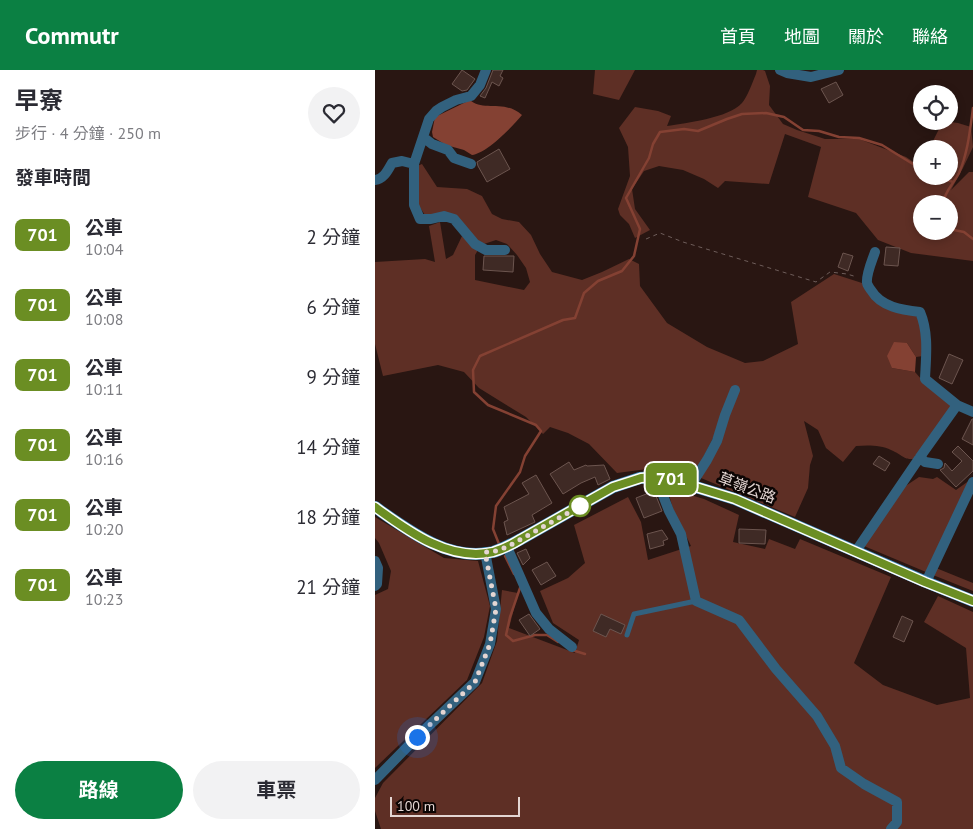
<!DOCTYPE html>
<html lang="zh-TW">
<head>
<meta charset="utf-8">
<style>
	:root { --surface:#fff; --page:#f2f2f3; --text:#2b2b33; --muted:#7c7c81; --accent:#0b8043 }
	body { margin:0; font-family:"PT Sans","Noto Sans TC",sans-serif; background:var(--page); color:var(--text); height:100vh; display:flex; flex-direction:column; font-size:19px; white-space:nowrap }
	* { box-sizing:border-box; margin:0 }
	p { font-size:16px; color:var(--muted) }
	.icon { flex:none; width:28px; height:28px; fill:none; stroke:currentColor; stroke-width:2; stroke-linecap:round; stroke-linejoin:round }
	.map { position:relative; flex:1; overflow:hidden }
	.sheet { display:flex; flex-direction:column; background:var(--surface); width:375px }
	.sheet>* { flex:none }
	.badge { padding:0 10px; border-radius:8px; font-size:18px; line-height:32px }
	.controls { position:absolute; left:538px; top:15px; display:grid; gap:10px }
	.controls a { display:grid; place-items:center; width:45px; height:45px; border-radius:50%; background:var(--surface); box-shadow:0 2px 8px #0003; font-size:25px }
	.scale { position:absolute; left:15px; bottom:12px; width:130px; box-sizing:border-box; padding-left:5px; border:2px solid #e4d6d3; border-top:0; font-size:14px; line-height:18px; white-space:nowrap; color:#e4d6d3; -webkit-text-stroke:4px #0c0504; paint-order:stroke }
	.you { position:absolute; width:25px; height:25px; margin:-12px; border:4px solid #fff; border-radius:50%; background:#1a73e8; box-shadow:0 0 0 8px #1a73e833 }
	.map>.badge { position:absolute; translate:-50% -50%; box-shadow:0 0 0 2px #fff }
	h2 { padding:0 15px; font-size:19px; line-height:45px }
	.round { display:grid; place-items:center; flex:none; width:52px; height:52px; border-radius:26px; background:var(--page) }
	.summary { display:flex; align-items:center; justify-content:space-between; height:85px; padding:0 15px }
	h1 { font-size:24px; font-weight:700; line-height:38px }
	.cta { display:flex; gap:10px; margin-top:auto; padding:10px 15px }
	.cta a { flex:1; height:58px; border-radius:30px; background:var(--accent); color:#fff; font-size:20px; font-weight:700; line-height:58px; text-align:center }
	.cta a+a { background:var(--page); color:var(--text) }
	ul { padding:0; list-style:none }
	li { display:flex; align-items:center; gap:15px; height:70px; padding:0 15px }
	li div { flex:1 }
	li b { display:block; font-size:19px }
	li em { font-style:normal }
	li .badge { min-width:55px; font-weight:700; text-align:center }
	header { display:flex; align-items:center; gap:30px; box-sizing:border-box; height:70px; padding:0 25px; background:var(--accent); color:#fff }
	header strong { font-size:24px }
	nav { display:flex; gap:28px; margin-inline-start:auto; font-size:18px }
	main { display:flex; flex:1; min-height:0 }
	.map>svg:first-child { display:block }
	.green { fill:#5e2f25; fill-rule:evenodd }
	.water { fill:#844133 }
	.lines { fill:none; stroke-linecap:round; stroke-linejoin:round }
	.stream { stroke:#844133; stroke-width:2.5 }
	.building { fill:#3f2a25; stroke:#6c554f }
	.path { stroke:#6e5d5a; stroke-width:1; stroke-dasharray:4 4; stroke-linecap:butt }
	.service { stroke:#32617e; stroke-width:5 }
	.minor { stroke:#32617e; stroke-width:10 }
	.secondary { stroke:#3888b7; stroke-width:12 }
	.line-casing { stroke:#fff; stroke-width:11 }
	.line { stroke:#6b8e23; stroke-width:8 }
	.walk { stroke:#e4d6d3; stroke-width:5; stroke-dasharray:0 9 }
	.stop-dot { fill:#fff; stroke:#6b8e23; stroke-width:2.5 }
	.labels { text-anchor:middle; stroke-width:5; stroke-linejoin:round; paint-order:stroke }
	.street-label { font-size:15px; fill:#e4d6d3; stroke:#0c0504 }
</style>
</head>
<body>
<header>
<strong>Commutr</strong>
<nav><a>首頁</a><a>地圖</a><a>關於</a><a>聯絡</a></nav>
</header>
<main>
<section class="sheet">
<div class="summary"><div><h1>早寮</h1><p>步行 · 4 分鐘 · 250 m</p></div><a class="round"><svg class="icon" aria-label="heart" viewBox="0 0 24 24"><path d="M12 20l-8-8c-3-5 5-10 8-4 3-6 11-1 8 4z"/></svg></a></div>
<h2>發車時間</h2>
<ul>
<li><span class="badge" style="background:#6b8e23;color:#fff">701</span><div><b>公車</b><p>10:04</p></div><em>2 分鐘</em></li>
<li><span class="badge" style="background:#6b8e23;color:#fff">701</span><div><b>公車</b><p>10:08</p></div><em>6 分鐘</em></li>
<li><span class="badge" style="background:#6b8e23;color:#fff">701</span><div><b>公車</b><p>10:11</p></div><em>9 分鐘</em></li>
<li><span class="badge" style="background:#6b8e23;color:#fff">701</span><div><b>公車</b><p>10:16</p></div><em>14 分鐘</em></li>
<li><span class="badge" style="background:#6b8e23;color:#fff">701</span><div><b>公車</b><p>10:20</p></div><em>18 分鐘</em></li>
<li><span class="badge" style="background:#6b8e23;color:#fff">701</span><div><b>公車</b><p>10:23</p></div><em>21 分鐘</em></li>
</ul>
<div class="cta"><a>路線</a><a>車票</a></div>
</section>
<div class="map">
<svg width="598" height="759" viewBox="0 0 598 759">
	<rect width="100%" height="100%" fill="#291612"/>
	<!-- green -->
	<path class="green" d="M 220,0 L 260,0 L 244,30 L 218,24 Z
		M 382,0 L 388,0 L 390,1 L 395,16 L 394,35 L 408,54 L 422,60 L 450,69 L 484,69 L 531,87 L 543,95 L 546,91 L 546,106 L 574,106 L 574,79 L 554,79 L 568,51 L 583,53 L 596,57 L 598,77 L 588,98 L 576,120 L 594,102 L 598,102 L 598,191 L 536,183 L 503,170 L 481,143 L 433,127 L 446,77 L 410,64 L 394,114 L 350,111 L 343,118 L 329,109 L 308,100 L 284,96 L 269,101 L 257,119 L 260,139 L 275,160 L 260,168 L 254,154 L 245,145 L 243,139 L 255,106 L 253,77 L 244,58 L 260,37 L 283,41 L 296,46 L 292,56 C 312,53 353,48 367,33 C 372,28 378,11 381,4 ZM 546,134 L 574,134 L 574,161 L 546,161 Z
		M 47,94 L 62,117 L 92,119 L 107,126 L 117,144 L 127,149 L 144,152 L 156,165 L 165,184 L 177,202 L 207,210 L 227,202 L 254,189 L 264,194 L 265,216 L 292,253 L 332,277 L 370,293 L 388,291 L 423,274 L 416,232 L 459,204 L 487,213 L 494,223 L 541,245 L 546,255 L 548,286 L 541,287 L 532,273 L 517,298 L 540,302 L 547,310 L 579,337 L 545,388 C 527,391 532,387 516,380 C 506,375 493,375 481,376 L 468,392 L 451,378 L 443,360 L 429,351 L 438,386 L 435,395 L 433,418 L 420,447 L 326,408 L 340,364 L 320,404 L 300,400 L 280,398 L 242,403 L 214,374 L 193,363 L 175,357 L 168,364 L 151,347 L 104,318 L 89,302 L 63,295 L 8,306 L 0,274 L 0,192 L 50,189 L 60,192 L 54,156 L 65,152 L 71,189 L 78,185 L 87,166 L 103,180 L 100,185 L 100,210 L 149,220 L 155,212 L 151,198 L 142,185 L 132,174 L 121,170 L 109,174 L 99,168 L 87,152 L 50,145 L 44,136 L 43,129 L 42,96 Z
		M 544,407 L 558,409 L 562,407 L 581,420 L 595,410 L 551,502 L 489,476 L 526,419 Z
		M 292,418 L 329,429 L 364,445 L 358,472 L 390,479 L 394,469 L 420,479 L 425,469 L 516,507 L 479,593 L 508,615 L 562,635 L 595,628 L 591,578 L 549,552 L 563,526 L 598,542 L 598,759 L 6,759 L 0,741 L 0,728 L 8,713 L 107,613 L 122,571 L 127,520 L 143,523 L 134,558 L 200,583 L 204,570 L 178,553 L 165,521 L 193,508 L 210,493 L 199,455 L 253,427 L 266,452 L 273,490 L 316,476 L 298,439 Z
		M 0,447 L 69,488 L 103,491 L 115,536 L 109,567 L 92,610 L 0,698 L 0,525 L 13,519 L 16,501 L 4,473 L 0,468 Z
		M 561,498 L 598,513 L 598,521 L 558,505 Z"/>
	<!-- water -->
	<path class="water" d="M 95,30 C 107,42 129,29 147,45 C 137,57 112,83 97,85 L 89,80 L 71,75 L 58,67 L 57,62 L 60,47 Z
		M 519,272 L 532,273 L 541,287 L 540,302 L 517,298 L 512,286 Z"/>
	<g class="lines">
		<!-- stream -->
		<path class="stream" d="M 562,106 L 578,112
			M 568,134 C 569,122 579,113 584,103 C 593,82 595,60 598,38
			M 574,159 L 589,162 L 598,169
			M 124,474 L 118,459 L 121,436 L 145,402 L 150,386 L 166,361 L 161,355 L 113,335 L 99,322 L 98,300 L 105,286 L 188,250 L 200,248 L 209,223 L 223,211 L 247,201 L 259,186 L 265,159 L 251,128 L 274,88 L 278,74 L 285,62 L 309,59 L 323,61 L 352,49 L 367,44 L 391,43 L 409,47 L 428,60 L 444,61 L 464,67 L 484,68 L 507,75 L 546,99
			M 130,486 L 139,504
			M 145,518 L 135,547 L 131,565 L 138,571 L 160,565 L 172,565 L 183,572
			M 197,580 L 210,584"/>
	</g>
	<!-- building -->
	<path class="building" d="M 87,0 L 100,9 L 92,20 L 87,21 L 77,14 Z
		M 118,0 L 128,0 L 125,6 L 128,8 L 124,16 L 117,12 L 110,28 L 105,26 L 111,18 Z
		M 461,12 L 468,25 L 454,33 L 446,19 Z
		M 124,79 L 135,99 L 112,112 L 103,96 L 102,92 Z
		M 511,177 L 525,178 L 523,196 L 509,195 Z
		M 468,183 L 478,186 L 473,201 L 463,197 Z
		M 109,186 L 139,186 L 138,202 L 108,200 Z
		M 574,284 L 588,290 L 577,314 L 564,308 Z
		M 597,349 L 598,349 L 598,375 L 587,369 Z
		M 583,376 L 598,391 L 598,401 L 581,417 L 565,400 L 569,398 L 570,393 L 577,401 L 587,391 L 577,382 Z
		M 504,386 L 515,393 L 510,401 L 498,394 Z
		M 194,392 L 199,400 L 211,395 L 212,396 L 229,395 L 235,409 L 223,415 L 220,407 L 206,413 L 188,424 L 175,404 Z
		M 161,405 L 177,433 L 157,445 L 160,452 L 132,465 L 129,452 L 133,450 L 129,437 L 154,424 L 147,413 Z
		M 279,421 L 287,441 L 269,448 L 261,428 Z
		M 364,459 L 391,460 L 390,474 L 364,473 Z
		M 287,460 L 293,469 L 288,471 L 289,475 L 275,479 L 272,464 Z
		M 151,479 L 155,488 L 148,495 L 142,483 Z
		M 172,492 L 181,506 L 166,515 L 157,500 Z
		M 154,544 L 165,559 L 155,566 L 144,550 Z
		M 226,544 L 250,555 L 246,564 L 235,559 L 231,567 L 218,561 Z
		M 527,546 L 538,551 L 529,572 L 518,567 Z"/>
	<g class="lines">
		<!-- path -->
		<path class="path" d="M 271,169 L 285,163 L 308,172 L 441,212 L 455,202 L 472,204 L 482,207"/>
		<!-- service -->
		<path class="service" d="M 252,565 L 259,544 L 321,531"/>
		<!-- minor -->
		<path class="minor" d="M 405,0 L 412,3 L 436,7 L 464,0
			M 48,67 L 57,74 L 73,80 L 79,88 L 96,94
			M 39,94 L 39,135 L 45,149 L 56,149 L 69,146 L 79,149 L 100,174 L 111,180 L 130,180
			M 0,110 C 9,109 13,100 17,93 L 27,91 L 39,94 L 54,49 L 61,41 L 67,37 L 81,30 L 96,26 L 105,15 L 111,0
			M 500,182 C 497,191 491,204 492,213 C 492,214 495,219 496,220 C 506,237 527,240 545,242 C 554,263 551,287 550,309 L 582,335 L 598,342
			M 545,387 L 550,392 L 563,394
			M 281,407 L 294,441 L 306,464 L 321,531 L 364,550 L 401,599 L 442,646 L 460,676 L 466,698 L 489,714 L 522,732 L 522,752 L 516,759
			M 316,415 L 332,390 L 342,371 L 350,345 L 360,320
			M 132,477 L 161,543 L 174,559 L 197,577
			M 481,481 L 545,387 L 582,335
			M 0,491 L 3,498 L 2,514 L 0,516
			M 551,512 L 598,412
			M 0,710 L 42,667 L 100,612 L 115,574 L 121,539 L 110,482"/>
		<!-- secondary -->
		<path class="secondary" d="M 0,437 C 34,461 74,492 118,482 C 128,479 137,474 146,469 L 238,417 L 265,408 L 281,407 L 298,410 L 360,429 L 551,512 L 598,531"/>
	</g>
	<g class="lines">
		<defs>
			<path id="line" d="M 0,437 C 33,461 74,492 118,482 C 128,479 138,474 146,469 L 238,417 L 266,408 L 281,407 L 298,410 L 360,429 L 550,512 L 598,531"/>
		</defs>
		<!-- line casing -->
		<use href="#line" class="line-casing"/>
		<!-- line -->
		<use href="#line" class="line"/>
		<!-- walk -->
		<path class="walk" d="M 42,667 L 100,612 L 115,574 L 121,539 L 110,482 L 118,482 L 132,477 L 207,435 L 205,436"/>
	</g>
	<!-- markers -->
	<circle class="stop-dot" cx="205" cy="436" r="10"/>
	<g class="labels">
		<!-- street labels -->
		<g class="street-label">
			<text transform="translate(372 418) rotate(21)" y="5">草嶺公路</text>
		</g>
	</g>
</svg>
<div class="controls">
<a><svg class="icon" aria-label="locate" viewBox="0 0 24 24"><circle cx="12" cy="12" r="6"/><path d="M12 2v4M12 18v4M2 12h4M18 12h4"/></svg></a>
<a>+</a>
<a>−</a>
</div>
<div class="scale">100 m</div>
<div class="you" style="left:42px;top:667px"></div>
<b class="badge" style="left:296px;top:409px;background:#6b8e23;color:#fff">701</b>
</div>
</main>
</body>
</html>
